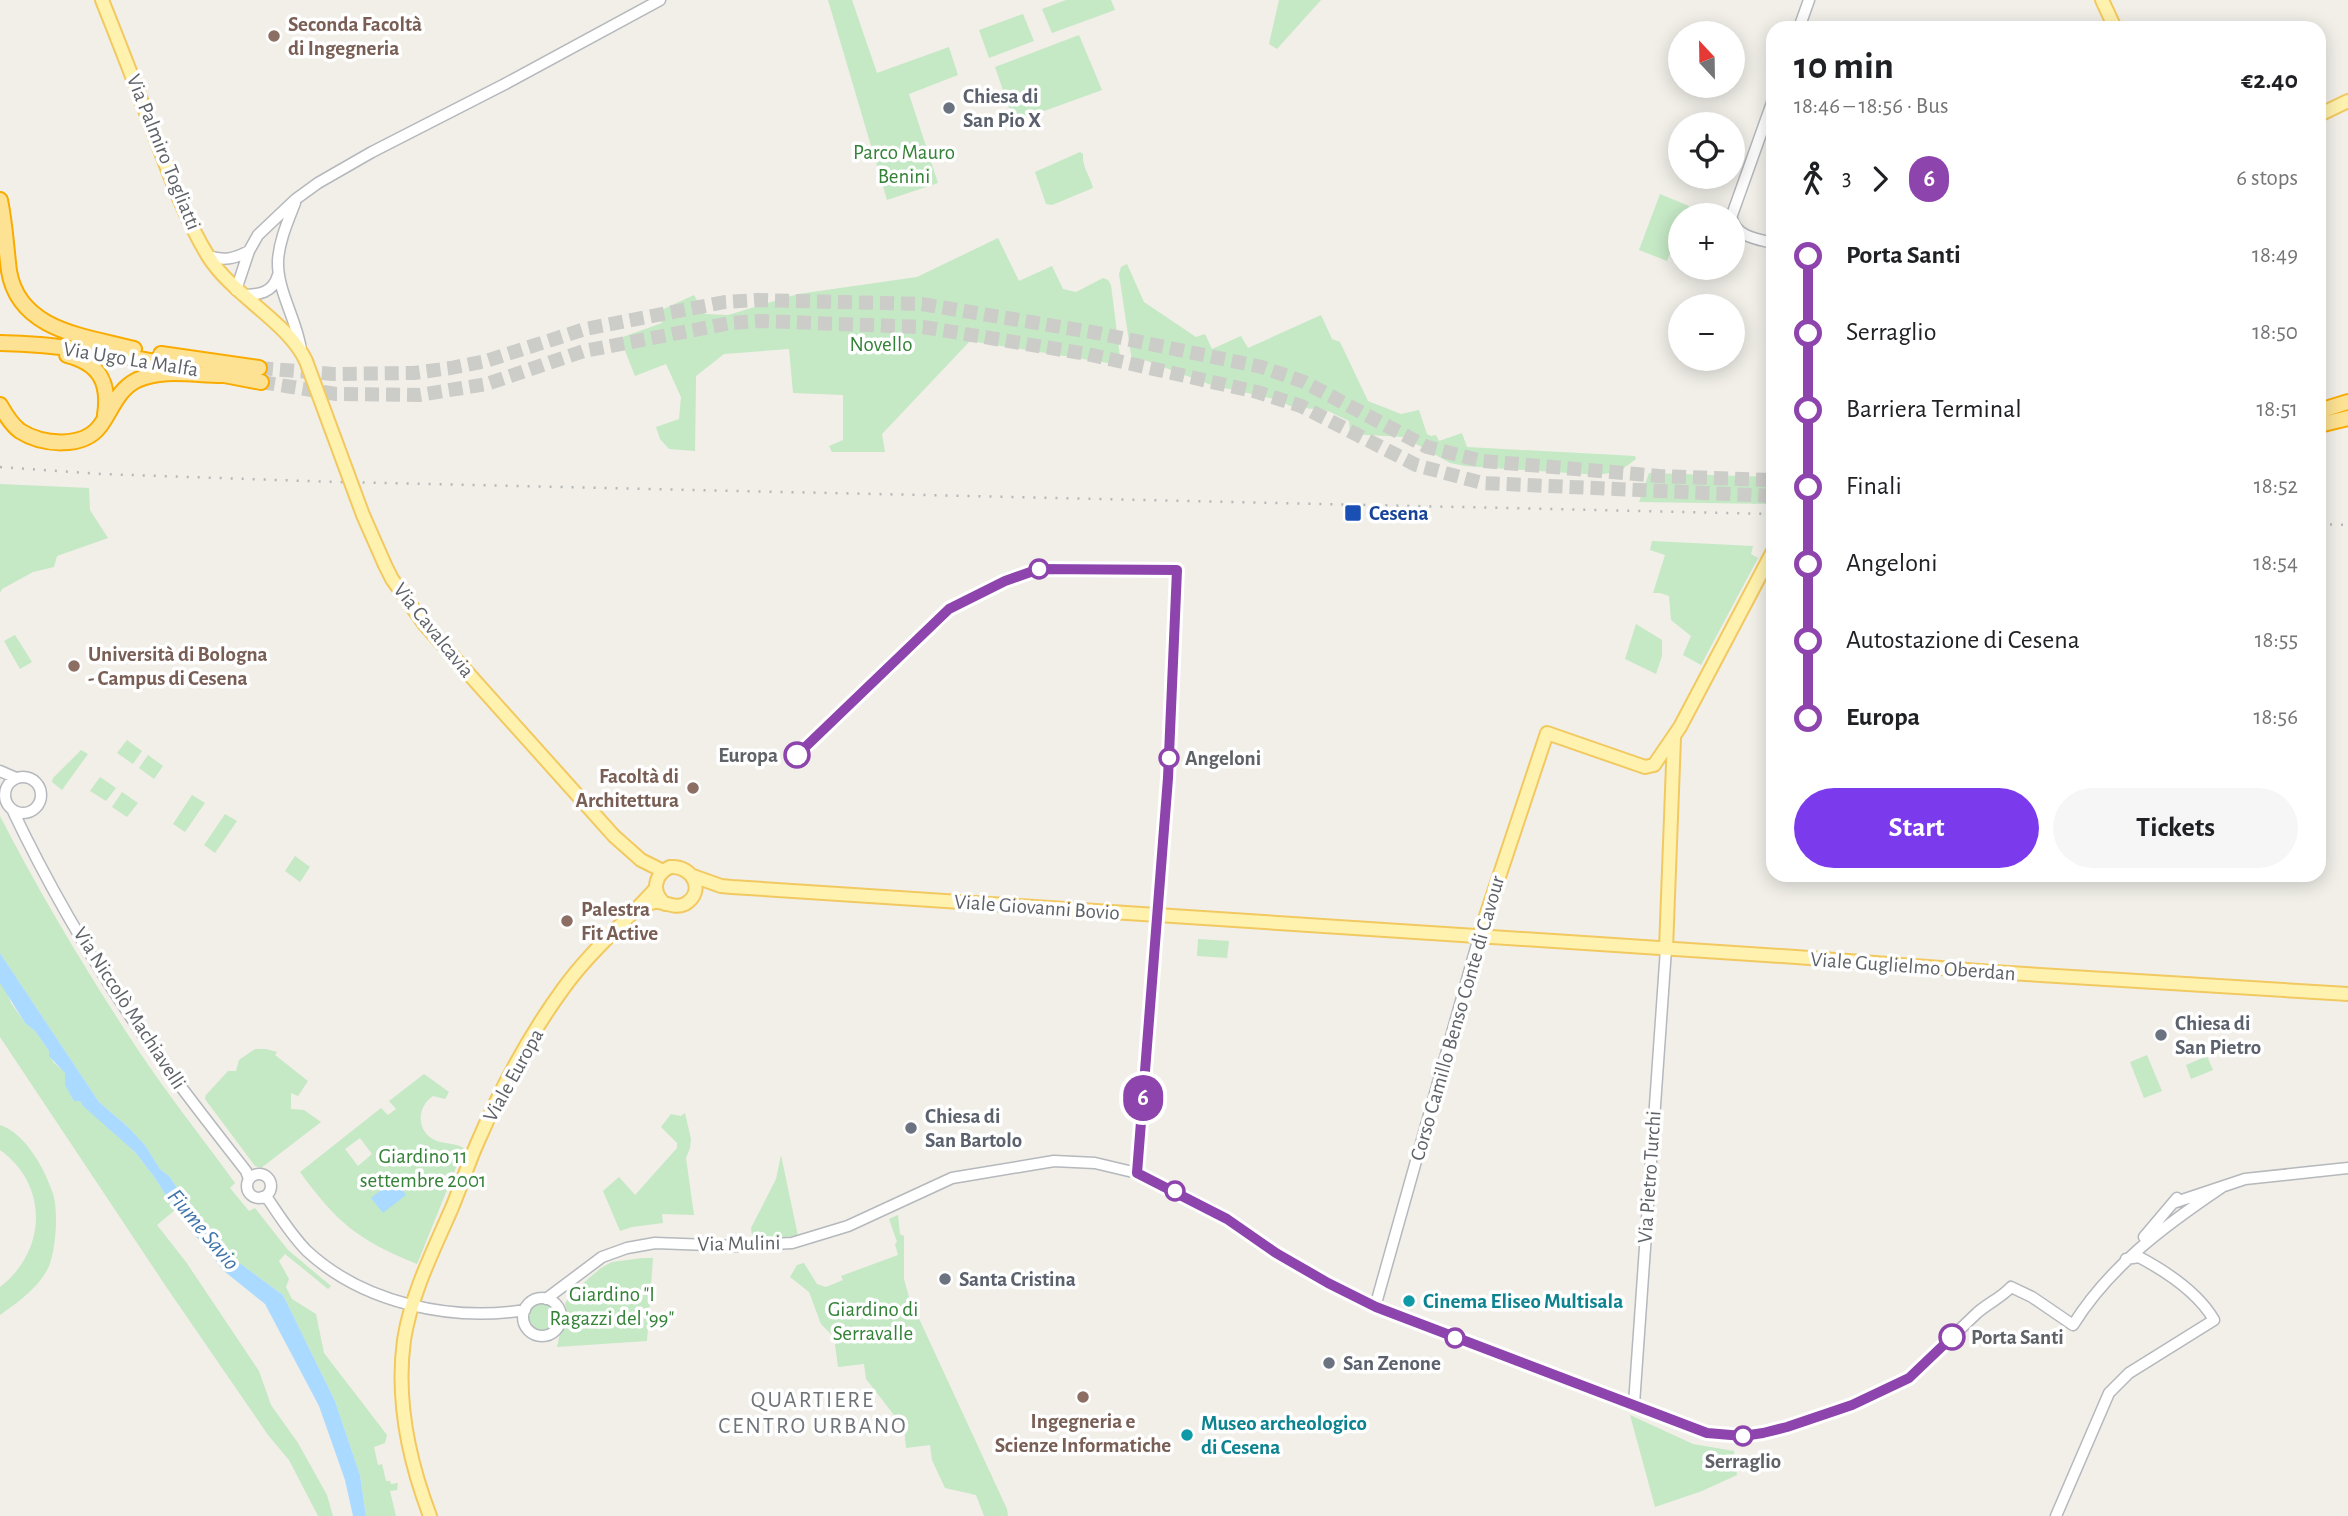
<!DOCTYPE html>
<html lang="en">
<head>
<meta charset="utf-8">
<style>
	:root { --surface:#fff; --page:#f6f6f6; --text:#202124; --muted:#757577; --accent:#7c3aed }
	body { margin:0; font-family:"Alegreya Sans",sans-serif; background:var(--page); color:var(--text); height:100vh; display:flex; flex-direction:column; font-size:26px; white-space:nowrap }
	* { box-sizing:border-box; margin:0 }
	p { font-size:23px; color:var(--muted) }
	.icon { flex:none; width:38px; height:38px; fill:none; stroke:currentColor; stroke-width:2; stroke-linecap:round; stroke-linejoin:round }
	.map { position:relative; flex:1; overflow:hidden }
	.side { position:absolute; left:1766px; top:21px; width:560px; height:861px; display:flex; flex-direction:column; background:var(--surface); border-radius:21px; box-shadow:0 4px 18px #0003 }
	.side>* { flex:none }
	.badge { padding:0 14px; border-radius:23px; font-size:24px; line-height:46px }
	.needle { width:46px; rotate:338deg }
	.buttons { position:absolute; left:1668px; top:21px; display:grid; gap:14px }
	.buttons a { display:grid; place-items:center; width:77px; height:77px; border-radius:50%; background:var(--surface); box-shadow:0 4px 18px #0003; font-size:35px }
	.map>.badge { position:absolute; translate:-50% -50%; box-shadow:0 0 0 4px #fff }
	.legs { display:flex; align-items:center; gap:10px; height:77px; padding:0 28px; font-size:23px }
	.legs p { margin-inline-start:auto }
	.overview { display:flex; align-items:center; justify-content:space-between; height:119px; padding:0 28px }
	h1 { font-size:38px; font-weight:600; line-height:52px }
	.action { display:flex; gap:14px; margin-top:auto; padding:14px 28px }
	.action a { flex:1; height:80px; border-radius:42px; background:var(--accent); color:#fff; font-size:28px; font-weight:600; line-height:80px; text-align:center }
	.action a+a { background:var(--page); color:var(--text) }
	ul { padding:0 28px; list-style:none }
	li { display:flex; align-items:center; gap:24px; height:77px; font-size:26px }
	li i { display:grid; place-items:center; width:10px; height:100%; margin:0 9px; background:currentColor }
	li i::after { content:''; width:18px; height:18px; margin:-9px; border:5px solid; border-radius:50%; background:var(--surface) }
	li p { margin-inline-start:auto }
	li:first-child i { background:linear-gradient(#0000 50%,currentColor 0) }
	li:last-child i { background:linear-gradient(currentColor 50%,#0000 0) }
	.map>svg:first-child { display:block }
	.green { fill:#c5e8c5; fill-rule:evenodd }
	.water { fill:#aadaff }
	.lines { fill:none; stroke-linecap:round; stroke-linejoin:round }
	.highway-tunnel { stroke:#ccccc8; stroke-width:14; stroke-dasharray:14 7; stroke-linecap:butt }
	.minor-casing { stroke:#b5b8bc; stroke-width:13 }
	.major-casing { stroke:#f2c960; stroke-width:16 }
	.highway-casing { stroke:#f9ab00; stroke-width:18 }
	.minor { stroke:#fff; stroke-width:10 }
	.major { stroke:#fff2af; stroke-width:12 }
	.highway { stroke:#fde293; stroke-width:14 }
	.rail { stroke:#b6b7b8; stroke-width:2.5; stroke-dasharray:2 9; stroke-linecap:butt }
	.major-bridge-casing { stroke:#f2c960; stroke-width:16; stroke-linecap:butt }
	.major-bridge { stroke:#fff2af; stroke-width:12 }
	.line-1-casing { stroke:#fff; stroke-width:16 }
	.line-1 { stroke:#8e44ad; stroke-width:10 }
	.education-dot { fill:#8d6e63; stroke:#fff; stroke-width:2.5 }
	.worship-dot { fill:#6b7280; stroke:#fff; stroke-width:2.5 }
	.transit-dot { fill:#1a4fb4; stroke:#fff; stroke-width:2.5 }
	.stop-1-dot { fill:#fff; stroke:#8e44ad; stroke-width:3.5 }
	.culture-dot { fill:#0f9aa8; stroke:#fff; stroke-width:2.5 }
	.labels { text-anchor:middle; stroke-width:7; stroke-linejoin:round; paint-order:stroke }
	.education-label { font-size:21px; font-weight:bold; fill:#785e54; stroke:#fff; text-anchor:start }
	.worship-label { font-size:21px; font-weight:bold; fill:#5b616d; stroke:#fff; text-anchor:start }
	.street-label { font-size:21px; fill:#5f6368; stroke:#fff }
	.park-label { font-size:21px; fill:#348238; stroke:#fff }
	.transit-label { font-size:21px; font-weight:bold; fill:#164399; stroke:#fff; text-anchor:start }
	.stop-label { font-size:21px; font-weight:bold; fill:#5f6368; stroke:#fff; text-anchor:start }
	.culture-label { font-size:21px; font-weight:bold; fill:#0d838f; stroke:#fff; text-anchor:start }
	.water-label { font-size:23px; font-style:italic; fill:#4174aa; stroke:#fff }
	.neighbourhood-label { font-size:23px; letter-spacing:2px; fill:#70757a; stroke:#fff }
</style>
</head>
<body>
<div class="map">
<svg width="2348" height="1516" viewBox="0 0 2348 1516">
	<rect width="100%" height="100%" fill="#f1efe8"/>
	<!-- green -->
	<path class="green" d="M 828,0 L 852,0 L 877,73 L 949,47 L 958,75 L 909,94 L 938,183 L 887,200 Z
		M 1066,0 L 1111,0 L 1115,10 L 1052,33 L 1042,9 Z
		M 1279,0 L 1321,0 L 1277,49 L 1269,44 Z
		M 1023,14 L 1034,41 L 989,58 L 979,30 Z
		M 1079,35 L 1102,90 L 1014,122 L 995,67 Z
		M 1080,152 L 1083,154 C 1082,168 1090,175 1093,188 L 1052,205 L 1046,204 L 1035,172 Z
		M 1660,194 L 1689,206 L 1685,215 L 1680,215 L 1680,228 L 1667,261 L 1639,250 Z
		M 998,238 L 1019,281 L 1052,266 L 1063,289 L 1076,292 L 1103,278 L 1108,280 L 1111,285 L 1121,365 L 970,341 L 882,434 L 885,452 L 832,452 L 829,446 L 843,440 L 843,395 L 793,393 L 789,349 L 724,354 L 696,376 L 695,451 L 669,449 L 660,439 L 656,427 L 679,419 L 681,397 L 666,364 L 635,376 L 620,338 L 662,323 L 657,312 L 694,295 L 705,314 L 728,315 L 798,294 L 917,277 Z
		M 1127,264 L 1144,302 L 1196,337 L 1205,334 L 1212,349 L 1241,336 L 1248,348 L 1321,315 L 1332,339 L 1340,342 L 1368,401 L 1401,414 L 1419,410 L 1427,434 L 1431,436 L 1436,435 L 1439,441 L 1462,433 L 1467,447 L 1635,456 L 1636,459 L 1620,471 L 1598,475 L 1465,466 L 1450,463 L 1404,437 L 1350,434 L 1349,421 L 1328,411 L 1290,406 L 1279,400 L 1211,385 L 1142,359 L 1140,364 L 1133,360 L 1131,355 L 1119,274 L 1121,267 Z
		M 1649,473 L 1773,477 L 1773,504 L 1639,502 Z
		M 0,484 L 89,488 L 90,510 L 108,538 L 57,556 L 54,567 L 33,572 L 2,589 L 0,593 Z
		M 1652,541 L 1753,546 L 1751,554 L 1758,558 L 1701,665 L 1683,655 L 1691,636 L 1671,620 L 1669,596 L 1660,593 L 1653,593 L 1665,555 L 1650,550 Z
		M 1636,624 L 1662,640 L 1662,656 L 1656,674 L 1625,659 Z
		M 15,635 L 32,662 L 20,669 L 4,641 Z
		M 127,740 L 142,751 L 133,764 L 117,753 Z
		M 81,750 L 88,754 L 62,790 L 52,782 L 53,778 Z
		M 148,755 L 163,766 L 154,779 L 139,768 Z
		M 100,777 L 116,788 L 106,801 L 90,791 Z
		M 122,792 L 138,803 L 127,817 L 112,807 Z
		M 192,795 L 205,803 L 185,832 L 173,824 Z
		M 225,814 L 237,821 L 215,853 L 204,845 Z
		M 0,816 C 41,896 88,974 138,1050 C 168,1095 203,1139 235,1183 L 230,1188 L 249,1211 L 255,1208 L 288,1250 L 331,1286 L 328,1289 L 285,1254 L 279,1261 L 289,1279 L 286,1287 L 292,1299 L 316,1314 L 324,1353 L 387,1435 L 385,1443 L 374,1447 L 378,1465 L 382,1464 L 386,1481 L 390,1481 L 391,1484 L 398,1483 L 397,1490 L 390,1491 L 396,1516 L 366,1516 L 360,1475 L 335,1401 L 283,1295 L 230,1256 L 187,1203 L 170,1177 L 160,1169 L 145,1145 L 127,1126 L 99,1102 L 0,953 Z
		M 295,856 L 310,867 L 300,882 L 285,871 Z
		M 1198,939 L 1229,941 L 1227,958 L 1197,956 Z
		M 0,983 L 5,988 L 11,1003 L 25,1023 L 35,1031 L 49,1051 L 53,1062 L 66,1073 L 66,1085 L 74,1100 L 80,1101 L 135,1152 L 155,1178 L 175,1210 L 157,1225 L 186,1262 L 259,1371 L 271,1405 L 298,1443 L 327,1495 L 333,1516 L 318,1516 L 289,1460 L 268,1435 L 167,1288 L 0,1037 Z
		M 255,1049 L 266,1049 L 277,1052 L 275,1055 L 308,1081 L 298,1096 L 291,1093 L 291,1109 L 304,1110 L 321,1122 L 261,1168 L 255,1166 L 205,1099 L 206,1095 L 228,1071 L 236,1071 L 239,1060 Z
		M 2147,1055 L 2162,1091 L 2144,1098 L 2130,1062 Z
		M 2207,1056 L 2213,1070 L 2191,1079 L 2186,1065 Z
		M 424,1074 L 449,1092 L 445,1099 L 433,1096 C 416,1107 416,1133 437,1141 C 446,1144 455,1143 464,1148 L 417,1264 C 358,1240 337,1223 300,1172 L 381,1108 L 388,1115 L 396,1109 L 389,1101 ZM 360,1138 L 372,1154 L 358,1166 L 345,1149 Z
		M 685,1113 L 691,1139 L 690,1148 L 686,1158 L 694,1215 L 662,1214 L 663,1223 L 632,1227 L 620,1231 L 603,1191 L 619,1177 L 635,1195 L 677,1148 L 677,1143 L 661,1127 L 671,1114 L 681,1116 Z
		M 0,1125 C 25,1133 44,1168 52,1191 C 59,1208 56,1249 49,1266 C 40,1287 18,1302 0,1315 L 0,1287 C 47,1251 49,1185 0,1150 Z
		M 781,1155 L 798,1236 L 756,1239 L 752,1235 L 751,1228 L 776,1179 Z
		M 898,1215 L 900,1234 L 904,1236 L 904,1279 L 909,1297 L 1007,1509 L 1008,1516 L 984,1516 L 976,1495 L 945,1488 L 932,1460 L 930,1445 L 906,1448 L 904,1428 L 866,1379 L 864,1364 L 838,1367 L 834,1337 L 821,1324 L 809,1292 L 790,1277 L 797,1265 L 804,1263 L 817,1284 L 826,1287 L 843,1280 L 841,1276 L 898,1255 L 895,1244 L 897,1242 L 889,1219 Z
		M 643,1258 L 653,1258 L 647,1341 L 557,1347 L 560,1333 L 568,1320 L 565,1303 L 574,1291 L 601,1268 L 612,1262 Z
		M529 1317a13 13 0 1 1 26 0a13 13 0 1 1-26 0Z
		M 1630,1415 L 1693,1444 L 1734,1451 L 1737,1475 L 1702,1491 L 1655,1507 Z"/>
	<!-- water -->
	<path class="water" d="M 0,953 L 99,1102 L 127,1126 L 145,1145 L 160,1169 L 170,1177 L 187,1203 L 230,1256 L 283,1295 L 335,1401 L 360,1475 L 366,1516 L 353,1516 L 345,1480 L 319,1406 L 265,1304 L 224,1271 L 175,1210 L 155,1178 L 135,1152 L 83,1106 L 80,1101 L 74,1101 L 65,1085 L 65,1073 L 49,1056 L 49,1051 L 35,1031 L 25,1023 L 0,983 Z
		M 394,1180 L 406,1195 L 383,1213 L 371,1198 Z"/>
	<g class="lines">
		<!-- highway-tunnel -->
		<path class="highway-tunnel" d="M 259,368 L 333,374 L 414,373 L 451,368 L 486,361 L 585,329 L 725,302 L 757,300 L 922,304 L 1097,333 L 1262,367 L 1304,382 L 1427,447 L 1482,461 L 1659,476 L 1773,480
			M 261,382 L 336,394 L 419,395 L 487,384 L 584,351 L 731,323 L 760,321 L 923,327 L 1087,354 L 1257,392 L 1301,406 L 1416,465 L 1482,483 L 1773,496"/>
		<defs>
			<path id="minor" d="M 1799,28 L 1809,0
				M 295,203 C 288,221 279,241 278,261 C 277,291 297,320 301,350
				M 1732,215 L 1773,100
				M 1732,219 C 1737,237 1757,239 1773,243
				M 208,256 C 224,261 234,259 249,251
				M 236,290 L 249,251 L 258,235 L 296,199 L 318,183 L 372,152 L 505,84 L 660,0
				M 242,295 C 259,295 273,293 278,275
				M 0,771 L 16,778
				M5 795a18 18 0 1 1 36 0a18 18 0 1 1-36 0Z
				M 12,809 C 49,887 94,964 143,1035 C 176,1082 211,1126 246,1171 L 249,1179
				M247 1186a12 12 0 1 1 24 0a12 12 0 1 1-24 0Z
				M 262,1197 L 268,1199 C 280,1217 292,1236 307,1251 C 363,1303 451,1322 525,1310
				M 2173,1203 L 2245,1179 L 2348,1168
				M 2144,1237 L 2177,1198
				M523 1317a19 19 0 1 1 38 0a19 19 0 1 1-38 0Z
				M 546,1299 L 602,1257 L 627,1248 L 655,1243 L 736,1246 L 792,1243 L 848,1226 L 952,1178 L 1054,1161 L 1095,1163 L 1137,1173 L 1169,1188 L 1227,1218 L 1276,1253 L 1328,1283 L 1381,1309 L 1689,1427 L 1707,1433 L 1743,1436 L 1787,1427 L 1851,1405 L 1909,1378 L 1977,1313 C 1988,1303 2001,1298 2011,1287 L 2032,1297 L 2073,1325 C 2110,1266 2164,1226 2222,1187
				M 1375,1307 L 1479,937
				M 1634,1404 L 1666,949
				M 2056,1516 L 2109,1393 L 2129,1373 L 2214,1320 C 2198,1292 2167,1272 2139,1257 L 2126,1259"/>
			<path id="major" d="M 102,0 C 120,45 137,89 154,134 C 170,176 185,218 208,256 C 233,296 287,321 306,361
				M 2102,0 L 2115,28
				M 2319,115 L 2348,101
				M 385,565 L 392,579 L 425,625 L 614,836 L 641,860 L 663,871
				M 693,876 L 721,886 L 732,887 L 1796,957 L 1993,972 L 2348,994
				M 640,907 C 645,905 651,902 657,902 C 667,902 674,909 685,904 C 706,892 693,865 670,867 C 654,875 651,892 665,904
				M 1479,937 L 1547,733 L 1645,767 L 1654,765 L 1680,727 L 1773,551
				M 1666,949 L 1674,738
				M 430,1516 C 409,1461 396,1398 404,1340 C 411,1295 433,1251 451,1210 C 460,1189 467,1167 476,1146 C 499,1092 528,1037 563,989 C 590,951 626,922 656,888"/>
			<path id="highway" d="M 0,200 C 5,224 6,247 9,271 C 19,331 85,336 134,349
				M 0,343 C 61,344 121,355 181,367
				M 161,354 L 259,368
				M 67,355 C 99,363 110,382 105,415
				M 214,373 L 261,382
				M 0,405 C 5,414 12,425 20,431 C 42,445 83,449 100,426 C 112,410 117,390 137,380 C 163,368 194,375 222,375
				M 2319,411 L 2348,402
				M 2319,425 L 2348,418"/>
		</defs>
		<!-- minor casing -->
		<use href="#minor" class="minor-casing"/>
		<!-- major casing -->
		<use href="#major" class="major-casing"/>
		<!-- highway casing -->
		<use href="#highway" class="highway-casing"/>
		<!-- minor -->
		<use href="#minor" class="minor"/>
		<!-- major -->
		<use href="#major" class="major"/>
		<!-- highway -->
		<use href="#highway" class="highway"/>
		<!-- rail -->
		<path class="rail" d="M 0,467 L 102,474 L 337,482 L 1773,514
			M 2319,524 L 2348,525"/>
		<defs>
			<path id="major-bridge" d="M 306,361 L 363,515 L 385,565"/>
		</defs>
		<!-- major-bridge casing -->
		<use href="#major-bridge" class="major-bridge-casing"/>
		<!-- major-bridge -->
		<use href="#major-bridge" class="major-bridge"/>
	</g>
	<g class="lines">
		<defs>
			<path id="line-1" d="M 797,755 L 949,609 L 1005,581 L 1039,569 L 1177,570 L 1168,778 L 1137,1173 L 1227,1219 L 1276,1253 L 1328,1283 L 1376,1307 L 1707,1433 L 1743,1436 L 1763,1433 L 1787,1427 L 1852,1405 L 1909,1378 L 1952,1337"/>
		</defs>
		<!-- line-1 casing -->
		<use href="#line-1" class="line-1-casing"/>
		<!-- line-1 -->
		<use href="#line-1" class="line-1"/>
	</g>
	<!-- markers -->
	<g class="education-dot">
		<circle cx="274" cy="36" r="7"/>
		<circle cx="74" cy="666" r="7"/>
		<circle cx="693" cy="788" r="7"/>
		<circle cx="567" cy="921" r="7"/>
		<circle cx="1083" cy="1397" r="7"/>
	</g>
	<g class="worship-dot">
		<circle cx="949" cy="108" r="7"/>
		<circle cx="2161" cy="1035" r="7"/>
		<circle cx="911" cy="1128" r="7"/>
		<circle cx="945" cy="1279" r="7"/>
		<circle cx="1329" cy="1363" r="7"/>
	</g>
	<rect class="transit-dot" x="1344" y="504" width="18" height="18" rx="3.5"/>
	<g class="stop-1-dot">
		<circle cx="1039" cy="569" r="9"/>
		<circle cx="797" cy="755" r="12"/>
		<circle cx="1169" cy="758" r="9"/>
		<circle cx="1175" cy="1191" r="9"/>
		<circle cx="1952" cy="1337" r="12"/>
		<circle cx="1455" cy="1338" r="9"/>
		<circle cx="1743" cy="1436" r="9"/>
	</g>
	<g class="culture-dot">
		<circle cx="1409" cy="1301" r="7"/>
		<circle cx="1187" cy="1435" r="7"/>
	</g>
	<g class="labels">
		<!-- education labels -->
		<g class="education-label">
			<text x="288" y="31">Seconda Facoltà<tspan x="288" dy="24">di Ingegneria</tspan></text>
			<text x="88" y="661">Università di Bologna<tspan x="88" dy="24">- Campus di Cesena</tspan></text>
			<text x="679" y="783" text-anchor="end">Facoltà di<tspan x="679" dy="24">Architettura</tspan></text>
			<text x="581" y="916">Palestra<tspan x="581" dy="24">Fit Active</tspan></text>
			<text x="1083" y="1428" text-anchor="middle">Ingegneria e<tspan x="1083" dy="24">Scienze Informatiche</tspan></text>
		</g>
		<!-- worship labels -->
		<g class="worship-label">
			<text x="963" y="103">Chiesa di<tspan x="963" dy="24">San Pio X</tspan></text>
			<text x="2175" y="1030">Chiesa di<tspan x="2175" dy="24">San Pietro</tspan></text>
			<text x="925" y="1123">Chiesa di<tspan x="925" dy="24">San Bartolo</tspan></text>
			<text x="959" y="1286">Santa Cristina</text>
			<text x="1343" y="1370">San Zenone</text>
		</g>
		<!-- street labels -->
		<g class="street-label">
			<text transform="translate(164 152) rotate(68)" y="7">Via Palmiro Togliatti</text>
			<text transform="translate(131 359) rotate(9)" y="7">Via Ugo La Malfa</text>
			<text transform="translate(434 630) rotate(51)" y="7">Via Cavalcavia</text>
			<text transform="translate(1037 907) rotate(4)" y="7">Viale Giovanni Bovio</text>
			<text transform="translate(1913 966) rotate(4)" y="7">Viale Guglielmo Oberdan</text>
			<text transform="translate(130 1008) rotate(57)" y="7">Via Niccolò Machiavelli</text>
			<text transform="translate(1457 1018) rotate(-74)" y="7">Corso Camillo Benso Conte di Cavour</text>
			<text transform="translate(513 1075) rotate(-61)" y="7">Viale Europa</text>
			<text transform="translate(1649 1177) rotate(-86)" y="7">Via Pietro Turchi</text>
			<text transform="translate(739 1243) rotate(-1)" y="7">Via Mulini</text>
		</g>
		<!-- park labels -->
		<g class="park-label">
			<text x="904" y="159">Parco Mauro<tspan x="904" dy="24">Benini</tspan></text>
			<text x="881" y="351">Novello</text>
			<text x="423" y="1163">Giardino 11<tspan x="423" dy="24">settembre 2001</tspan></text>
			<text x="612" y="1301">Giardino "I<tspan x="612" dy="24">Ragazzi del '99"</tspan></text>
			<text x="873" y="1316">Giardino di<tspan x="873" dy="24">Serravalle</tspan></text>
		</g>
		<!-- transit labels -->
		<g class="transit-label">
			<text x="1369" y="520">Cesena</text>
		</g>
		<!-- stop labels -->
		<g class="stop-label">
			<text x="778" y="762" text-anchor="end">Europa</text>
			<text x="1185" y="765">Angeloni</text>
			<text x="1971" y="1344">Porta Santi</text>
			<text x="1743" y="1468" text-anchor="middle">Serraglio</text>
		</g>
		<!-- culture labels -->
		<g class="culture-label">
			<text x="1423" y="1308">Cinema Eliseo Multisala</text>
			<text x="1201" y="1430">Museo archeologico<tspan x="1201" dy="24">di Cesena</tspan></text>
		</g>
		<!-- water labels -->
		<g class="water-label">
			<text transform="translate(204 1229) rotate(50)" y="8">Fiume Savio</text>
		</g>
		<!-- neighbourhood labels -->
		<g class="neighbourhood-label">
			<text x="813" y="1407">QUARTIERE<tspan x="813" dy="26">CENTRO URBANO</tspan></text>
		</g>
	</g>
</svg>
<div class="buttons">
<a><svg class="needle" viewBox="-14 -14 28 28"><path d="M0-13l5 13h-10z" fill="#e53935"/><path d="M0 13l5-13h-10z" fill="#757577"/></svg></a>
<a><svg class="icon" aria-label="locate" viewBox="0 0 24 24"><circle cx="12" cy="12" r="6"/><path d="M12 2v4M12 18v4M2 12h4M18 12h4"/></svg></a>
<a>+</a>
<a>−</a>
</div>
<b class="badge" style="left:1143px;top:1098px;background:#8e44ad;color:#fff">6</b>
<section class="side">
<div class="overview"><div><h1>10 min</h1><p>18:46 – 18:56 · Bus</p></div><b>€2.40</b></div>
<div class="legs"><svg class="icon" aria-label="walk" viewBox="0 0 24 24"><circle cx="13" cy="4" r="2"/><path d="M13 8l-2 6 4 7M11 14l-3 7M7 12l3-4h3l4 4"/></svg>3<svg class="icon" aria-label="forward" viewBox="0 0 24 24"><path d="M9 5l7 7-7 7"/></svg><b class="badge" style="background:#8e44ad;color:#fff">6</b><p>6 stops</p></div>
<ul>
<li><i style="color:#8e44ad"></i><b>Porta Santi</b><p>18:49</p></li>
<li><i style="color:#8e44ad"></i><span>Serraglio</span><p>18:50</p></li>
<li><i style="color:#8e44ad"></i><span>Barriera Terminal</span><p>18:51</p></li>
<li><i style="color:#8e44ad"></i><span>Finali</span><p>18:52</p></li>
<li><i style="color:#8e44ad"></i><span>Angeloni</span><p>18:54</p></li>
<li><i style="color:#8e44ad"></i><span>Autostazione di Cesena</span><p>18:55</p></li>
<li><i style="color:#8e44ad"></i><b>Europa</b><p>18:56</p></li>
</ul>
<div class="action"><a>Start</a><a>Tickets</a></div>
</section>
</div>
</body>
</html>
